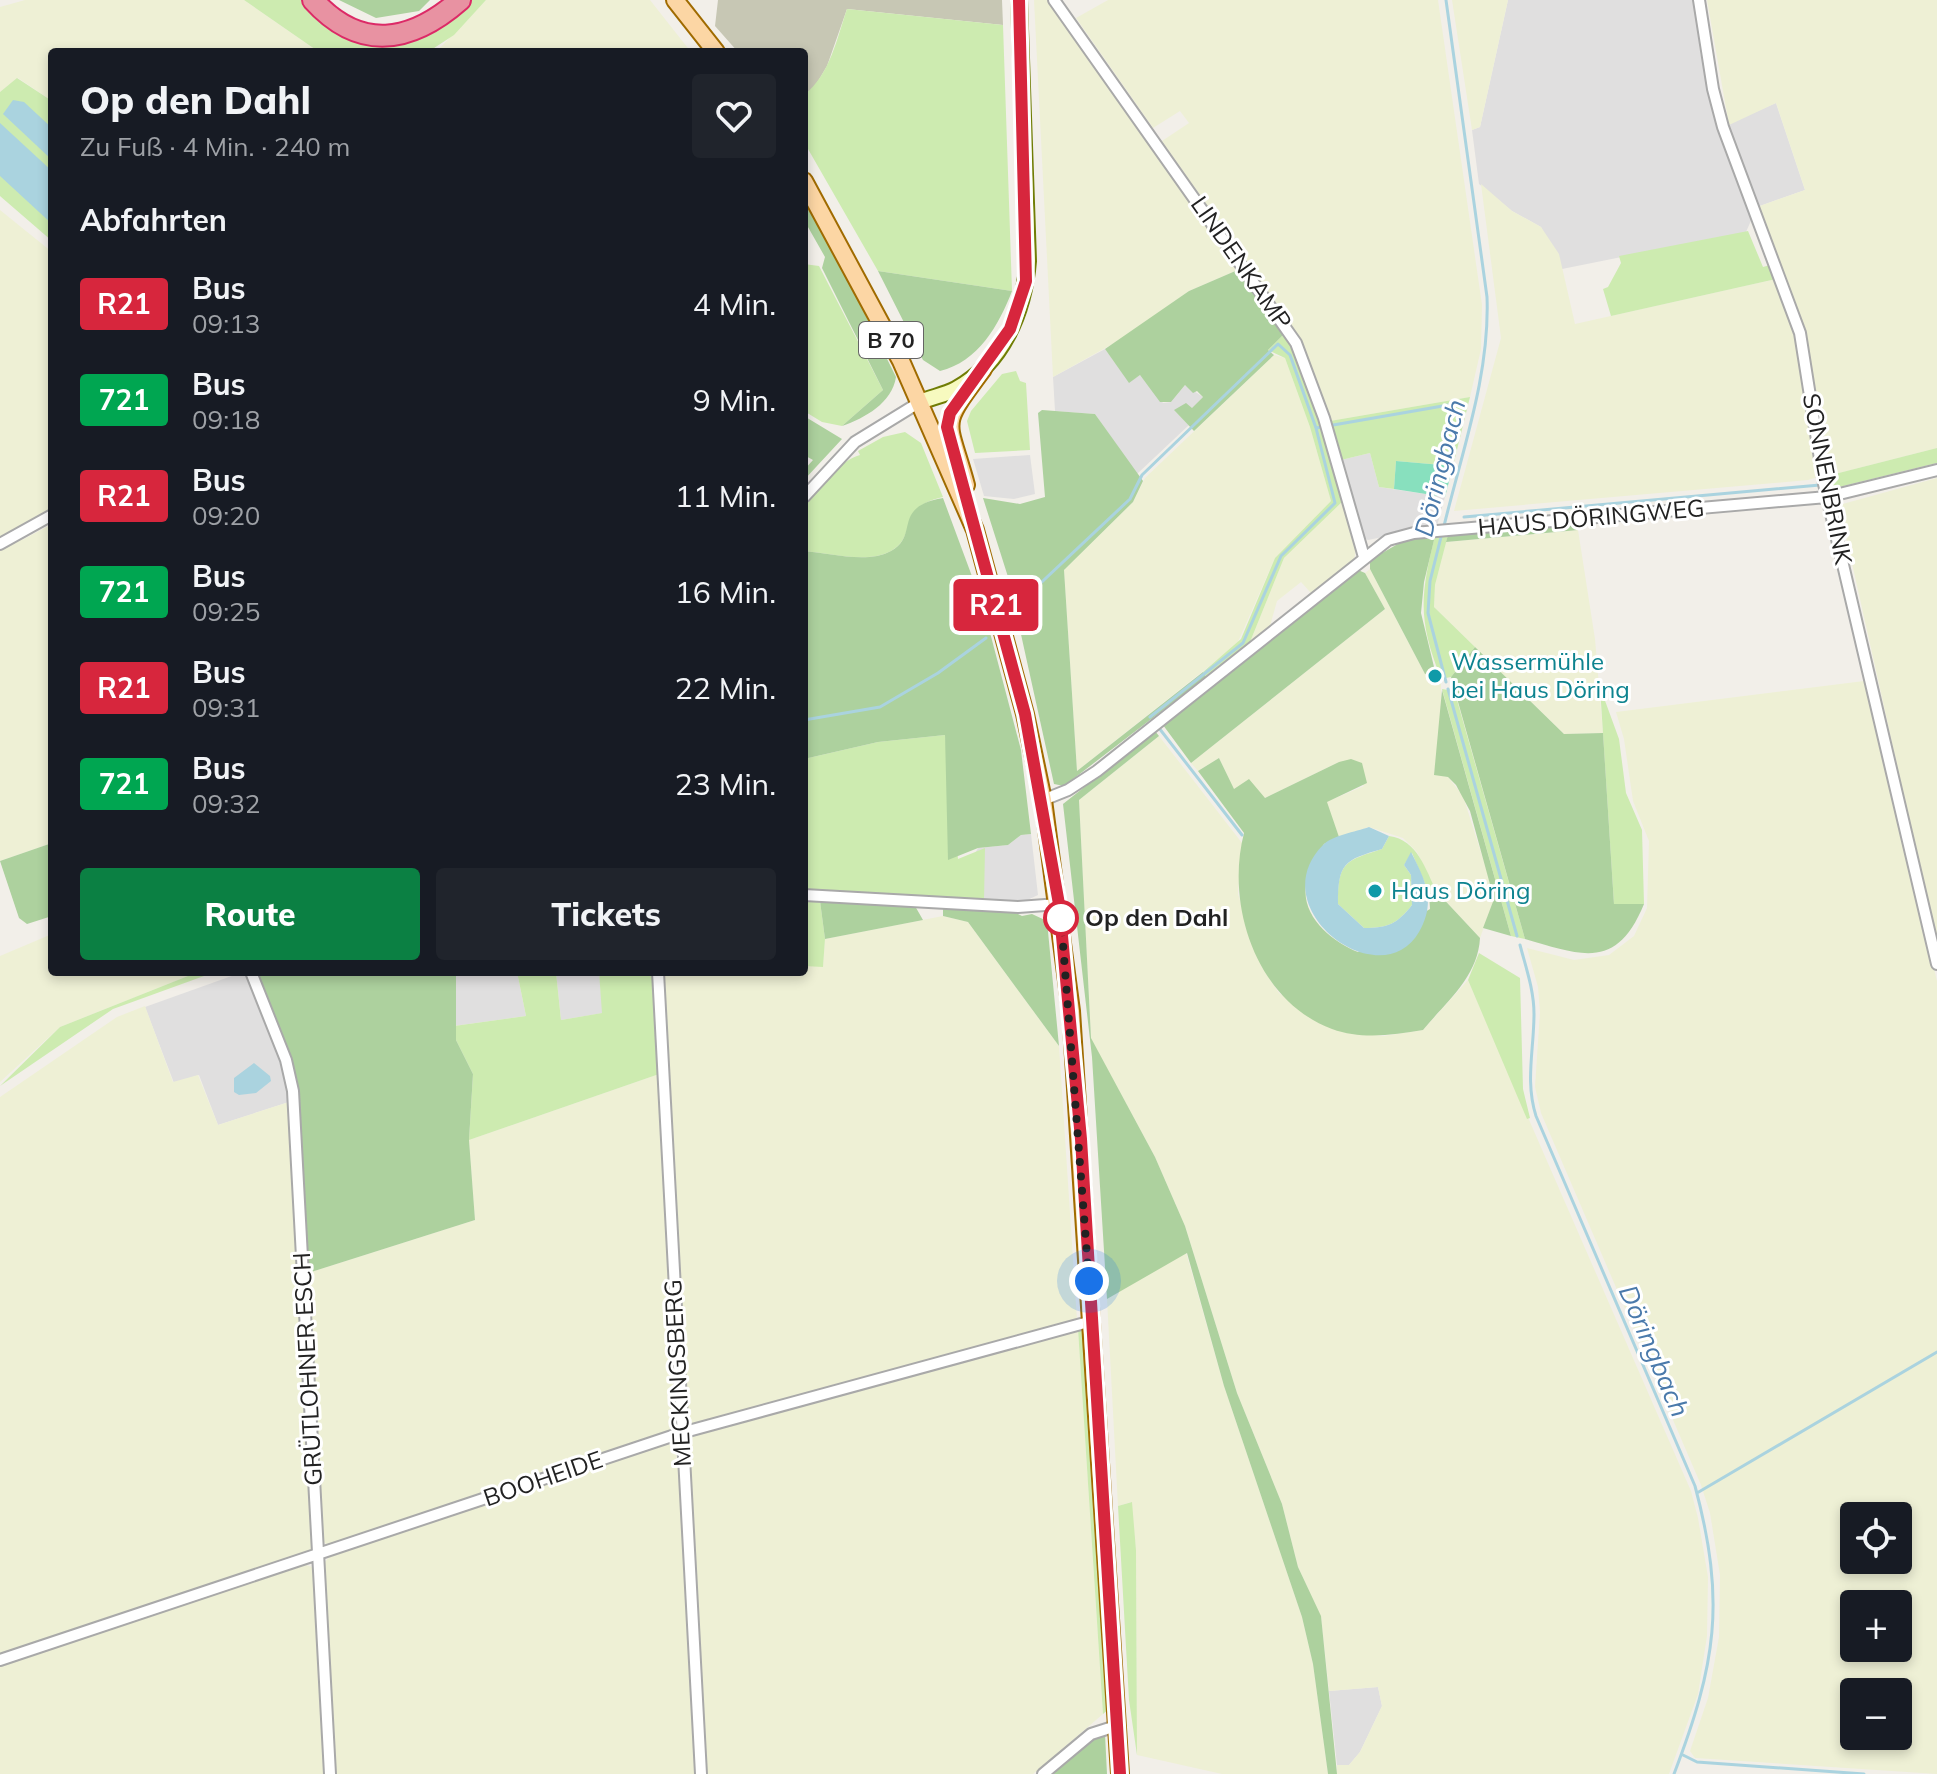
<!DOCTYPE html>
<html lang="de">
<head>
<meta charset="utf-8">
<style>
	:root { --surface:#171b24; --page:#20242c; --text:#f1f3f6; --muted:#9ea1a6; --accent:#0b8043 }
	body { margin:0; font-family:Mulish,sans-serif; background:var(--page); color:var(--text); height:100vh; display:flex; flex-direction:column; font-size:30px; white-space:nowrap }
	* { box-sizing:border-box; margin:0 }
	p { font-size:26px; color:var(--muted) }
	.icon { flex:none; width:44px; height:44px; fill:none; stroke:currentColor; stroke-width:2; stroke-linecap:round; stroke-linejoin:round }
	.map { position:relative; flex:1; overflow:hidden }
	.drawer { position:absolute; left:48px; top:48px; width:760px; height:928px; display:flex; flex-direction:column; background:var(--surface); border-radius:8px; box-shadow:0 4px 12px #0003 }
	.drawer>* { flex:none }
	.badge { padding:0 16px; border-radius:6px; font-size:28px; line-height:52px }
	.tools { position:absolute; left:1840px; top:1502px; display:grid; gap:16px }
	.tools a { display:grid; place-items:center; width:72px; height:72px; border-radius:8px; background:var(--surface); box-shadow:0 4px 12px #0003; font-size:40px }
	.you { position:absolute; width:40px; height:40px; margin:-20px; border:6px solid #fff; border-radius:50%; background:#1a73e8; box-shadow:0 0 0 12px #1a73e833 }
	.map>.badge { position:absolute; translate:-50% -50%; box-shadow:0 0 0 4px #fff }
	h2 { padding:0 32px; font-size:30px; line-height:72px }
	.round { display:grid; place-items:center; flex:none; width:84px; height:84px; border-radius:8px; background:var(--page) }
	.overview { display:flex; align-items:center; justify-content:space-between; height:136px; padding:0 32px }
	h1 { font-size:38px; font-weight:800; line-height:60px }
	.primary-button { display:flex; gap:16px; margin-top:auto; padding:16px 32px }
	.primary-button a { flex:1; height:92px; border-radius:8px; background:var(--accent); color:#fff; font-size:32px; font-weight:800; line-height:92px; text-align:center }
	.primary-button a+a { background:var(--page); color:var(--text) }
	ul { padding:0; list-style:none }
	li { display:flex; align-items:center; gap:24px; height:96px; padding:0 32px }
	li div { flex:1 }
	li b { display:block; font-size:30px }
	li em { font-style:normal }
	li .badge { min-width:88px; font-weight:700; text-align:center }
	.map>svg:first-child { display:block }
	.residential { fill:#e0dfdf }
	.construction { fill:#c7c7b4 }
	.farmland { fill:#eef0d5; fill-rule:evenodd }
	.grass { fill:#cdebb0 }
	.forest { fill:#add19e }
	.pitch { fill:#88e0be }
	.water { fill:#aad3df }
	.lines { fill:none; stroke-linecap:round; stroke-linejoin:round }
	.stream { stroke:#aad3df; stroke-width:3 }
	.street-casing { stroke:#a9a9a9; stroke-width:14 }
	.secondary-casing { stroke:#707d05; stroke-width:18 }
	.primary-casing { stroke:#a06b00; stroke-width:20 }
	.highway-casing { stroke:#dc2a67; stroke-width:24 }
	.street { stroke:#fff; stroke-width:10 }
	.secondary { stroke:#f7fabf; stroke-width:14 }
	.primary { stroke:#fcd6a4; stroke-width:16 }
	.highway { stroke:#e892a2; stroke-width:20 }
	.line-casing { stroke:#fff; stroke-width:18 }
	.line { stroke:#d7263d; stroke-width:12 }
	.walk { stroke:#222; stroke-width:8; stroke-dasharray:0 14.4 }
	.culture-dot { fill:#0f9aa8; stroke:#fff; stroke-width:3 }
	.stop-dot { fill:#fff; stroke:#d7263d; stroke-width:4 }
	.labels { text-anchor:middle; stroke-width:6; stroke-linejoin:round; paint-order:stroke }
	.shield { fill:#fff; stroke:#646464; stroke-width:2 }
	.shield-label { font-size:22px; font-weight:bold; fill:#222 }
	.street-label { font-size:24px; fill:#222; stroke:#fff }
	.culture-label { font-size:24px; fill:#0d838f; stroke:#fff; text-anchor:start }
	.stop-label { font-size:24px; font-weight:bold; fill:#222; stroke:#fff; text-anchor:start }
	.water-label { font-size:26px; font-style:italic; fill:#4a7aab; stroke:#fff }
</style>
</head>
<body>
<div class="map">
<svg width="1937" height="1774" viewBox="0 0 1937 1774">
	<rect width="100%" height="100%" fill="#f2efe9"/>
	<!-- residential -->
	<path class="residential" d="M 1508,0 L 1695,0 L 1700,52 L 1718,128 L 1776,103 L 1805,190 L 1757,207 L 1746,232 L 1562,269 L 1541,227 L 1512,211 L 1479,184 L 1472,130 L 1480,127 Z
		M 1105,349 L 1129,382 L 1140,375 L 1163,403 L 1171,402 L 1185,385 L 1203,397 L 1192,409 L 1175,411 L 1189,425 L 1137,474 L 1095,414 L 1055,411 L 1053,377 Z
		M 1370,453 L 1379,487 L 1445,497 L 1437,526 L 1368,540 L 1362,537 L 1341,460 Z
		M 1030,455 L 1035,494 L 1014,499 L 984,496 L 973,459 Z
		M 1031,834 L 1038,895 L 1021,903 L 950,899 L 978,848 L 1008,845 L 1021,835 Z
		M 456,972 L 517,972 L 526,1016 L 454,1026 Z
		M 556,972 L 599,972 L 603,1013 L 561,1020 Z
		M 240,973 L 248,976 L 282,1063 L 289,1102 L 218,1125 L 199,1075 L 174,1083 L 145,1007 Z
		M 1378,1687 L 1382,1706 L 1360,1752 L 1349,1765 L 1337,1765 L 1329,1691 Z"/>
	<!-- construction -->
	<path class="construction" d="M 718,0 L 1002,0 L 1003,25 L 847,9 L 827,66 L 814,88 L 804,95 L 804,52 L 738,52 L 715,26 Z"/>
	<!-- farmland -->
	<path class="farmland" d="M 25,0 L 244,0 L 319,52 L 52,52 L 52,101 L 18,78 L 0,92 L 0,7 Z
		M 486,0 L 650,0 L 691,52 L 436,52 Z
		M 1034,0 L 1047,0 L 1240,269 L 1189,291 L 1127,336 L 1053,377 Z
		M 1108,0 L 1438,0 L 1482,305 L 1481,349 L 1470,397 L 1330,421 L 1291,325 L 1162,141 L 1189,123 L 1180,111 L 1153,128 L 1076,18 Z
		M 1452,0 L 1508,0 L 1480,127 L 1472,130 Z
		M 1707,0 L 1937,0 L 1937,448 L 1827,476 L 1805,332 L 1757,207 L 1805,190 L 1776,103 L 1729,125 Z
		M 1481,184 L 1512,211 L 1541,227 L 1559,254 L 1575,324 L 1776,279 L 1796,334 L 1818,477 L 1808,480 L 1454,511 L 1501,338 Z
		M 0,210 L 52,252 L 52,509 L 0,537 Z
		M 1274,355 L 1285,358 L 1310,427 L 1331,501 L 1275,558 L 1237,644 L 1077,771 L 1064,570 L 1133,502 L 1145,478 Z
		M 1937,478 L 1937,944 L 1839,505 Z
		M 1343,501 L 1356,550 L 1354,560 L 1311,593 L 1301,582 L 1277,601 L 1270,626 L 1250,642 L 1284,558 Z
		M 52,524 L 52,843 L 0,861 L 0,541 L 22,540 Z
		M 1578,530 L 1595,639 L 1603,733 L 1564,734 L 1434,607 L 1435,585 L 1446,542 Z
		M 1370,569 L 1425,674 L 1437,670 L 1441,679 L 1441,722 L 1434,774 L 1448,777 L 1463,796 L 1491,884 L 1494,899 L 1480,938 L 1437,892 L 1417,852 L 1403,838 L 1369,827 L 1339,837 L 1326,802 L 1364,786 L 1339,762 L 1265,798 L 1234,790 L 1219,758 L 1198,771 L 1191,763 L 1385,609 L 1365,573 Z
		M 1864,681 L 1937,981 L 1937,1774 L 1695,1758 L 1690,1751 L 1708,1698 L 1719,1637 L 1720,1575 L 1710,1513 L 1701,1485 L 1541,1113 L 1535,1087 L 1540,1012 L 1538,987 L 1527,948 L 1574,960 L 1609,955 L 1634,936 L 1647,908 L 1649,841 L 1633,801 L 1624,739 L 1616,712 ZM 1854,1516 L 1898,1516 L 1898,1560 L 1854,1560 ZM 1854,1604 L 1898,1604 L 1898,1648 L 1854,1648 ZM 1854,1692 L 1898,1692 L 1898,1736 L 1854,1736 Z
		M 1159,736 L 1242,843 L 1238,894 L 1262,967 L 1279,993 L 1333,1029 L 1383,1036 L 1423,1030 L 1468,980 L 1691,1491 L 1698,1518 L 1708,1577 L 1707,1636 L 1698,1694 L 1669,1774 L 1337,1774 L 1337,1765 L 1349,1765 L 1360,1752 L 1382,1706 L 1378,1687 L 1329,1691 L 1321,1617 L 1298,1567 L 1282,1504 L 1237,1393 L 1185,1226 L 1155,1157 L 1091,1039 L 1079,800 Z
		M 943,916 L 968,922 L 1059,1046 L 1077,1320 L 694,1425 L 685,1421 L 661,972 L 804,972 L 804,966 L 823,966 L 825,939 Z
		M 52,934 L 52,972 L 198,972 L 60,1027 L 0,1082 L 0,956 Z
		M 145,1006 L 173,1082 L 198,1075 L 218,1125 L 289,1102 L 313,1545 L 310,1551 L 0,1655 L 0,1097 L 117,1017 Z
		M 662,1073 L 675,1427 L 666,1434 L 328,1545 L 322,1541 L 308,1273 L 475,1220 L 469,1140 Z
		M 1186,1252 L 1224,1386 L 1302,1617 L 1313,1664 L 1328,1774 L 1222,1774 L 1137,1755 L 1136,1550 L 1131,1502 L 1118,1506 L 1107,1299 Z
		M 1078,1329 L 1103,1714 L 1033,1774 L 705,1774 L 687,1444 L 691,1436 Z
		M 675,1442 L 688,1560 L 700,1774 L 335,1774 L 324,1563 L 331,1555 Z
		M 304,1564 L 314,1568 L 328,1774 L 0,1774 L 0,1665 Z"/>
	<!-- grass -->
	<path class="grass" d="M 244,0 L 301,0 L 326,20 L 369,40 L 468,0 L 486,0 L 454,35 L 428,52 L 319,52 Z
		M 847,9 L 1003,25 L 1012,291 L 878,271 L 804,142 L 804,95 C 830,75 837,38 847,9 Z
		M 17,78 L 52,101 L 52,241 L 0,196 L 0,92 Z
		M 1748,231 L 1763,267 L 1770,265 L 1776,279 L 1611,316 L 1603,289 L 1608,287 L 1621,263 L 1619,256 Z
		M 804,264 L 819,266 L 883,390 L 842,426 L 822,422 L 804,411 Z
		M 1285,333 L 1321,423 L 1343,501 L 1284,558 L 1250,642 L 1206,677 L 1203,672 L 1241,639 L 1275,558 L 1331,501 L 1310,427 L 1285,358 L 1268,350 Z
		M 1016,371 L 1020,381 L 1026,383 L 1030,450 L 975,453 L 967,421 L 971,411 L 1002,374 Z
		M 1470,397 L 1453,466 L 1396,461 L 1394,489 L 1379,487 L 1370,453 L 1341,460 L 1330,421 Z
		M 905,432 L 921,443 L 943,497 C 896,507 918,536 891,551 C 867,564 829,553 804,551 C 804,540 801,523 804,512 C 811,489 840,461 860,455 L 858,451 L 883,437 Z
		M 1937,448 L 1937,463 L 1835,488 L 1827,476 Z
		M 1448,535 L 1435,585 L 1434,607 L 1475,647 L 1451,677 L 1441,679 C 1419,622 1419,599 1435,536 Z
		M 1453,686 L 1525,939 L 1511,936 L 1442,689 L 1448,690 Z
		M 1600,687 L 1619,739 L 1626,793 L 1642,830 L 1644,904 L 1614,904 Z
		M 945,735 L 958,859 L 985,848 L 984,901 L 804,891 L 804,759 L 878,742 Z
		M 1389,836 C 1418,840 1425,869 1437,892 L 1429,893 L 1412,853 L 1404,865 L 1411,875 L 1412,905 C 1397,924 1388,928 1364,928 L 1338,904 C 1338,863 1344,861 1382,849 Z
		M 804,900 L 820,901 L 825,939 L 823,967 L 804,966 Z
		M 1479,953 L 1520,978 L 1523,1089 L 1530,1118 L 1527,1119 L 1468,980 Z
		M 198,972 L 215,972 L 113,1009 L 0,1086 L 60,1027 Z
		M 517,972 L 556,972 L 561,1020 L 602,1013 L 599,972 L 654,972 L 662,1073 L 469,1140 L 473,1074 L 456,1040 L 454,1026 L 526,1016 Z
		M 1078,1329 L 1087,1334 L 1109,1709 L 1103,1714 Z
		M 1132,1502 L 1136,1550 L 1137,1755 L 1129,1700 L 1118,1506 Z"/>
	<!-- forest -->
	<path class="forest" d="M 339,0 L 430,0 L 419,11 L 376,18 Z
		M 804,203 L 829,242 L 896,377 C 892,403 865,418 842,426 L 883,390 L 822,268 L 825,257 L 804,220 Z
		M 1240,269 L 1285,333 L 1268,350 L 1274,355 L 1194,431 L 1174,410 L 1186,403 L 1192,408 L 1203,397 L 1197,391 L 1193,393 L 1185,385 L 1171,402 L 1160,402 L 1140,375 L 1129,383 L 1105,349 L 1189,291 Z
		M 878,271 L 1012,291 C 999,325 978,362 940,371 L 923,360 Z
		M 1042,410 L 1095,414 L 1143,481 L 1133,502 L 1064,570 L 1077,771 L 1203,672 L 1206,677 L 1064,786 L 1054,784 L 1009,580 L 983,498 L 1020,504 L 1045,497 L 1038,413 Z
		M 804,416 L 842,439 L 804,480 L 804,470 L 813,460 L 804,455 Z
		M 943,498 L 983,606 L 1021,750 L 1031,834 L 1021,835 L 1008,845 L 978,848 L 948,860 L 945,735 L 878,742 L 804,759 L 804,551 C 829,553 868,564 891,551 C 920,535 891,507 943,498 Z
		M 1572,524 L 1578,530 L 1446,542 L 1448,535 Z
		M 1435,536 L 1424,582 L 1421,613 L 1435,671 L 1425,674 L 1370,569 L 1370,560 L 1403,541 Z
		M 1358,570 L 1365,573 L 1385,609 L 1191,763 L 1163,725 Z
		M 1475,647 L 1564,734 L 1603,733 L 1614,904 L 1644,904 C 1617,970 1583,956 1525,939 L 1451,677 Z
		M 1442,690 L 1511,936 L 1483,928 L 1494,899 L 1470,811 L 1456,785 L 1448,777 L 1434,775 Z
		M 1155,731 L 1159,736 L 1079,800 L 1091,1038 L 1155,1157 L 1185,1226 L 1237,1393 L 1282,1504 L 1298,1567 L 1321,1616 L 1337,1774 L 1328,1774 L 1313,1664 L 1302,1617 L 1224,1386 L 1187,1253 L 1107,1299 L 1092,1057 L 1063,804 Z
		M 1219,758 L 1234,789 L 1249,779 L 1265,798 L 1339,762 L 1351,759 L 1362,763 L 1367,783 L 1327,802 L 1339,837 L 1324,844 C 1318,856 1308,872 1306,885 C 1301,917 1333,942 1358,952 L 1430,909 L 1429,893 L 1437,892 L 1480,938 C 1478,977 1446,1002 1423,1030 C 1393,1035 1362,1040 1332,1029 C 1257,1001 1225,906 1244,833 L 1198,771 Z
		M 52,843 L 52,916 L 27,924 L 19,918 L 0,861 Z
		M 820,901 L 915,906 L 923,920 L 825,939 Z
		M 943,908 L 1016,913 L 1022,916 L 1032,914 L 1047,921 L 1059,1046 L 968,922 L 943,916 Z
		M 257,972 L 456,972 L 456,1040 L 473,1074 L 469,1140 L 475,1220 L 308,1273 L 297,1090 Z
		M 1105,1734 L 1107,1774 L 1049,1774 L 1088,1742 Z"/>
	<!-- pitch -->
	<path class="pitch" d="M 1396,461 L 1453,466 L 1445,497 L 1394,489 Z"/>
	<!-- water -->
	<path class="water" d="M 13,100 L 24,102 L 52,128 L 52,160 L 3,114 Z
		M 0,123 L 52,171 L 52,224 L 0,176 Z
		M 1369,827 L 1389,836 L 1382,849 C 1344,860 1338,863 1338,904 L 1364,928 C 1388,928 1397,924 1412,905 L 1411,875 L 1404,865 L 1411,852 C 1426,881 1436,902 1419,932 C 1381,998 1260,909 1323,845 C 1333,835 1355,832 1369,827 Z
		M 254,1063 L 270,1076 L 271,1081 L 256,1093 L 239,1095 L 234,1092 L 234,1078 Z"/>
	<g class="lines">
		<!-- stream -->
		<path class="stream" d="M 1464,517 L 1820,485
			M 1444,526 C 1462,451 1490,375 1487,297 L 1446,0
			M 1442,533 L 1430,581 L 1428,613 L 1446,682
			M 1012,610 L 1130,499 L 1142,475 L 1278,344 L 1290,355 L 1316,428
			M 1448,689 L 1517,936
			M 1150,717 L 1243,643 L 1281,556 L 1335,503 L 1316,428 L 1460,403
			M 804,720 L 880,707 L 938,673 L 986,638
			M 1159,728 L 1242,835
			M 1520,945 C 1526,968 1534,990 1534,1014 C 1534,1050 1525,1081 1536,1116 L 1695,1486 C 1726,1602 1716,1664 1674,1774
			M 1697,1493 L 1937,1352
			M 1683,1755 L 1697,1762 L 1864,1774"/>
		<defs>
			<path id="street" d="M 1054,0 L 1296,343 L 1324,418 L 1364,557
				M 1699,0 L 1713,89 L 1723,127 L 1800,333 L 1824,484 L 1937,964
				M 804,497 L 855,442 L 920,402
				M 0,544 L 52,515
				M 1043,800 L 1068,790 L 1097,771 L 1388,540 L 1414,533 L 1827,497 L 1937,470
				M 804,895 L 1018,907 L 1059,904
				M 251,972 L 286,1060 L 293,1091 L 330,1774
				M 658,972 L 701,1774
				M 0,1660 L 681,1433 L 1092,1321
				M 1043,1774 L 1091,1734 L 1116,1726"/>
			<path id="secondary" d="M 920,402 C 932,397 945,395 956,389 C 1003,363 1024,311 1028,261 L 1019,0"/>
			<path id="primary" d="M 675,0 L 716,52
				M 804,181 L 901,361 L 975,530 L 1025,714 L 1043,800 L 1071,1011 L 1120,1774
				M 966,485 C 947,415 938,430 983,369"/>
			<path id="highway" d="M 313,0 C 360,52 411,43 460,0"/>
		</defs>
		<!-- street casing -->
		<use href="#street" class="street-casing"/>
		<!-- secondary casing -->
		<use href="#secondary" class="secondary-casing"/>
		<!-- primary casing -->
		<use href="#primary" class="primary-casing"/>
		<!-- highway casing -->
		<use href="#highway" class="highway-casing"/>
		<!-- street -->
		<use href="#street" class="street"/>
		<!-- secondary -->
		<use href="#secondary" class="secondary"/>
		<!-- primary -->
		<use href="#primary" class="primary"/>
		<!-- highway -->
		<use href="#highway" class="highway"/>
	</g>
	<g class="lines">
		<defs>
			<path id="line" d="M 1019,0 L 1026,281 L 1010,329 L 950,413 L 947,427 L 1025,714 L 1059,904 L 1081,1139 L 1120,1774"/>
		</defs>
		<!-- line casing -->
		<use href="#line" class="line-casing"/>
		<!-- line -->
		<use href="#line" class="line"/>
		<!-- walk -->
		<path class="walk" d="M 1061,918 L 1089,1281"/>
	</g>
	<!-- markers -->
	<g class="culture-dot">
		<circle cx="1435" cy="676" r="8"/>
		<circle cx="1375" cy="891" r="8"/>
	</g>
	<circle class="stop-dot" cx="1061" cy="918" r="16"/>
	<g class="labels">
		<!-- shield labels -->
		<rect class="shield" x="859" y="322" width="64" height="36" rx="6"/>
		<g class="shield-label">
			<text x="891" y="348">B 70</text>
		</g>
		<!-- street labels -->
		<g class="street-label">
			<text transform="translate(1241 263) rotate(55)" y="8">LINDENKAMP</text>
			<text transform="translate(1827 479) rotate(79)" y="8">SONNENBRINK</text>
			<text transform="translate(1591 518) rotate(-5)" y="8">HAUS DÖRINGWEG</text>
			<text transform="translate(308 1369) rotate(-93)" y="8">GRÜTLOHNER ESCH</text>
			<text transform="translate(678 1373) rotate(-93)" y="8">MECKINGSBERG</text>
			<text transform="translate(543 1479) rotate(-19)" y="8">BOOHEIDE</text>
		</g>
		<!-- culture labels -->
		<g class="culture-label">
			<text x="1451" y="670">Wassermühle<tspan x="1451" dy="28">bei Haus Döring</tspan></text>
			<text x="1391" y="899">Haus Döring</text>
		</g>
		<!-- stop labels -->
		<g class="stop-label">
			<text x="1085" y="926">Op den Dahl</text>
		</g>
		<!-- water labels -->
		<g class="water-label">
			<text transform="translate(1440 468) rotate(-76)" y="9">Döringbach</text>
			<text transform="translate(1654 1351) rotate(67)" y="9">Döringbach</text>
		</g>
	</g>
</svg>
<div class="tools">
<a><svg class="icon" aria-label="locate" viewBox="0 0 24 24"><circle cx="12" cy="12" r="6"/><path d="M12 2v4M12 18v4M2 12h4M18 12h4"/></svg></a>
<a>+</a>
<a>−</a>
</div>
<div class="you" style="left:1089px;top:1281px"></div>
<b class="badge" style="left:996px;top:605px;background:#d7263d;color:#fff">R21</b>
<section class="drawer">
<div class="overview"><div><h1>Op den Dahl</h1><p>Zu Fuß · 4 Min. · 240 m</p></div><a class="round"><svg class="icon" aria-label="heart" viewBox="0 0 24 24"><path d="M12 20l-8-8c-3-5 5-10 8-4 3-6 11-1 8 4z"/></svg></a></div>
<h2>Abfahrten</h2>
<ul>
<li><span class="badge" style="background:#d7263d;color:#fff">R21</span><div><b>Bus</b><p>09:13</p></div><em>4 Min.</em></li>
<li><span class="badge" style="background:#00a651;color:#fff">721</span><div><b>Bus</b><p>09:18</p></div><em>9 Min.</em></li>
<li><span class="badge" style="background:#d7263d;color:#fff">R21</span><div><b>Bus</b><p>09:20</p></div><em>11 Min.</em></li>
<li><span class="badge" style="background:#00a651;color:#fff">721</span><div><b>Bus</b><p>09:25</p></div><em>16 Min.</em></li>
<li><span class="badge" style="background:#d7263d;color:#fff">R21</span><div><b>Bus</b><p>09:31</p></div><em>22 Min.</em></li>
<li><span class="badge" style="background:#00a651;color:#fff">721</span><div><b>Bus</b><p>09:32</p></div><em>23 Min.</em></li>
</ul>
<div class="primary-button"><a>Route</a><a>Tickets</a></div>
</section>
</div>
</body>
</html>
